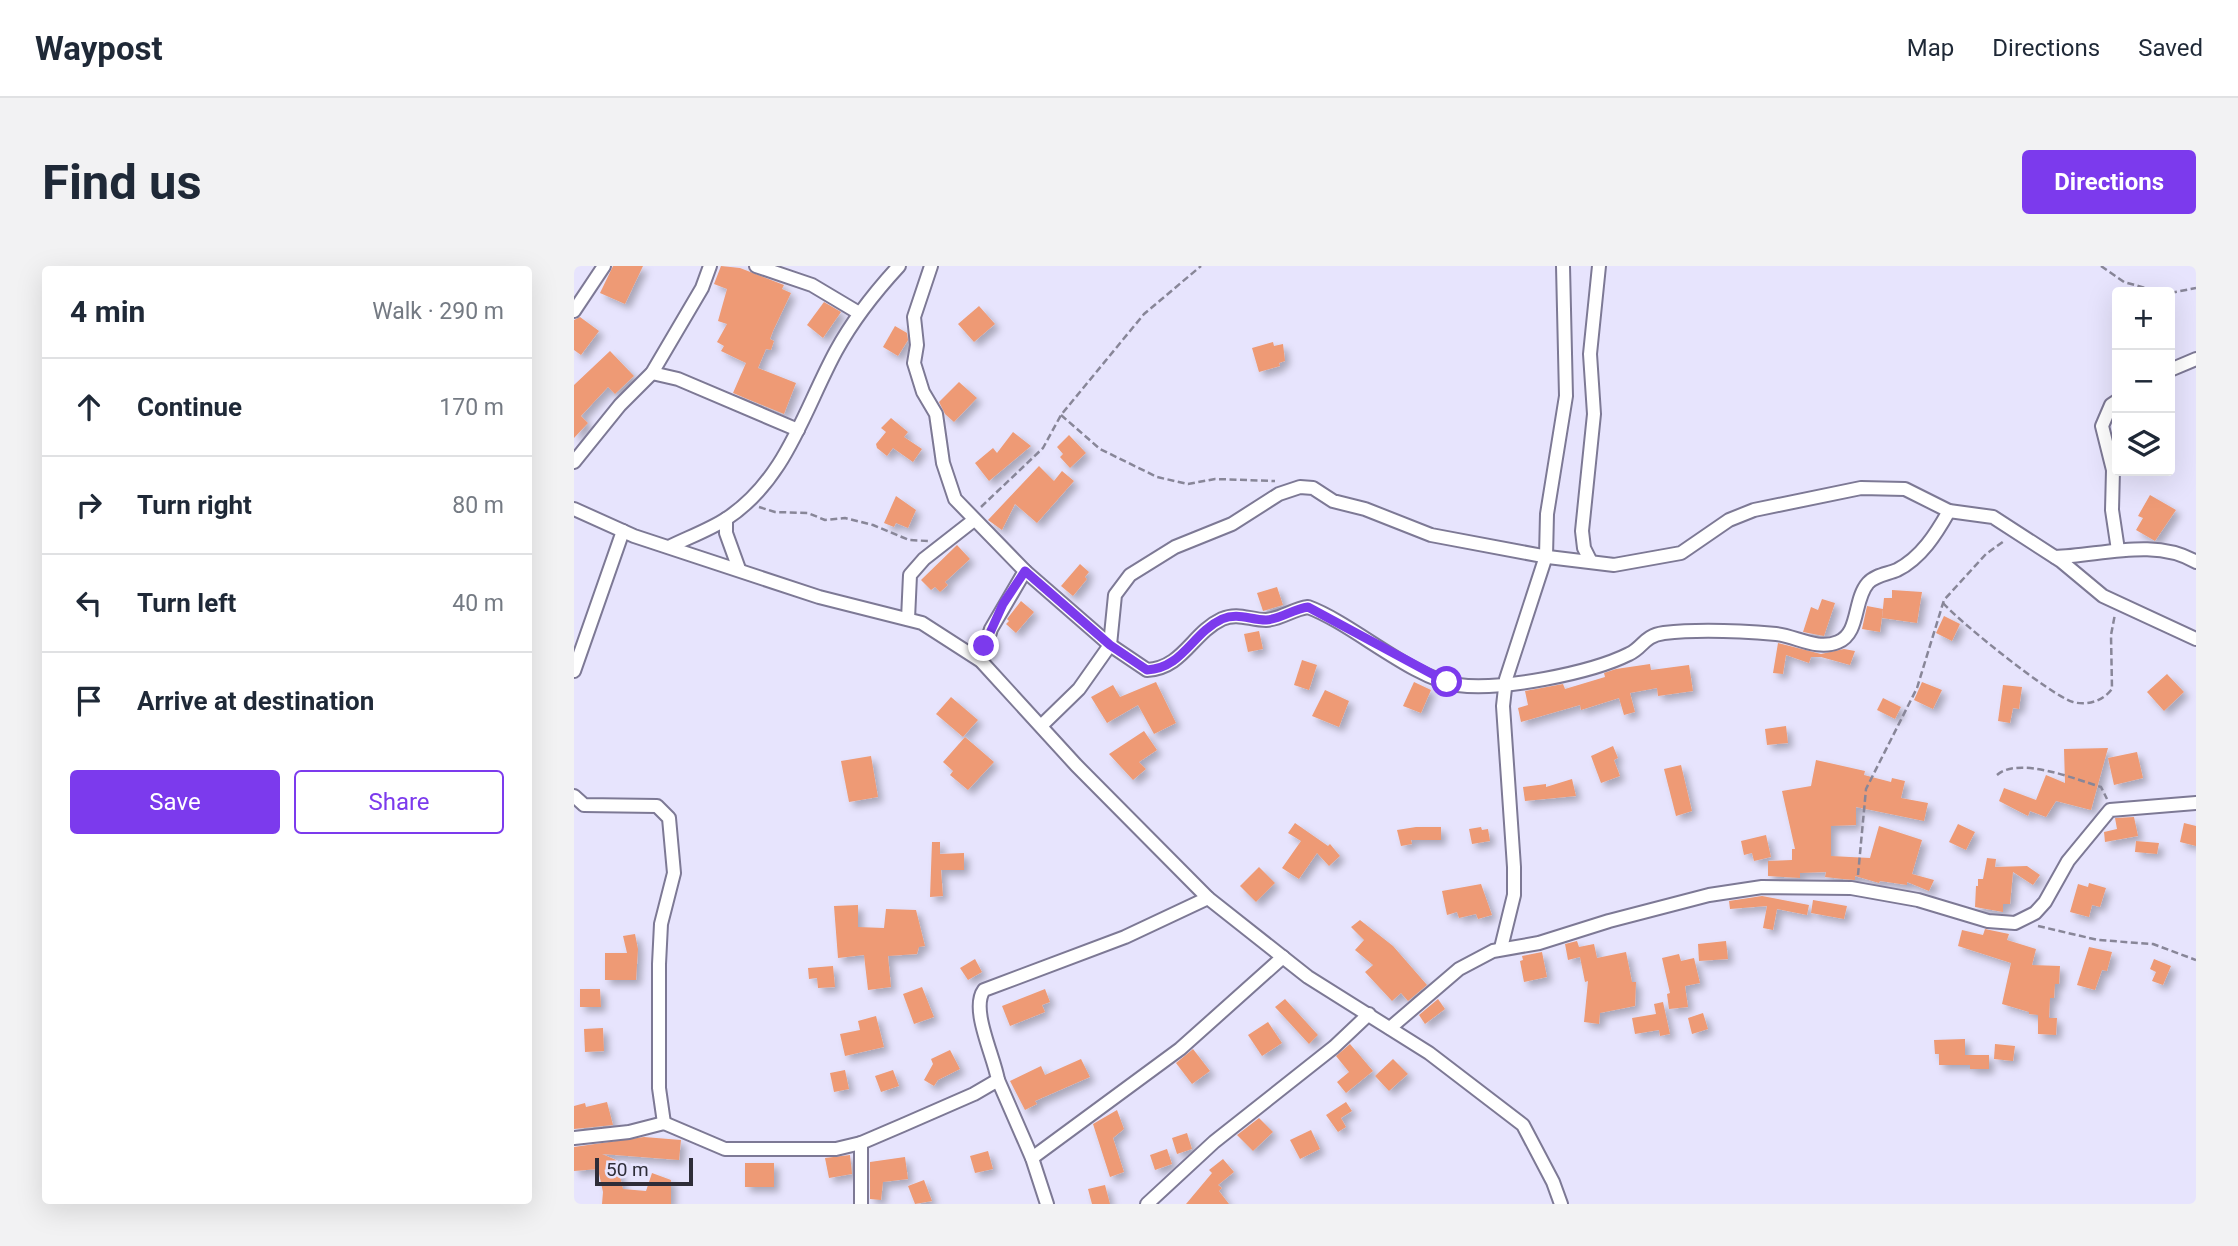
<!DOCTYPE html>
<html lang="en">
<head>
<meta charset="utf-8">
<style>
  body { margin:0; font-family:Roboto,sans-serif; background:#f2f2f3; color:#1f2937 }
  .controls { position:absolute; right:21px; top:21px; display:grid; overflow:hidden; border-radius:7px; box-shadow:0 7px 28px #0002 }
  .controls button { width:63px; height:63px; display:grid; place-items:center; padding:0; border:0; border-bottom:2px solid #e0e1e3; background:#fff; color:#1f2937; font:35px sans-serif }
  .scale { position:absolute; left:21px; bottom:18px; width:98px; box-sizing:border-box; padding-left:7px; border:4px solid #2e2d38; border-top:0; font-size:19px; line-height:24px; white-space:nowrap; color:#2e2d38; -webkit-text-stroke:5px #e7e4fd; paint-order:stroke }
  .stop { position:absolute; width:21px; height:21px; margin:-16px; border:5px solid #7c3aed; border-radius:50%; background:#fff }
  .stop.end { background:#7c3aed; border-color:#fff; box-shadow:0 2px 7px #0008 }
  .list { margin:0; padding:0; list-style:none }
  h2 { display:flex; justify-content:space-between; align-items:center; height:91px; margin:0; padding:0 28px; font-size:30px }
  h2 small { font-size:23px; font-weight:400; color:#747a83 }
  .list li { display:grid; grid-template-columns:46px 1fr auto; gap:21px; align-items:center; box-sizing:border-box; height:98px; padding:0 28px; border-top:2px solid #e0e1e3 }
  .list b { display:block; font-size:26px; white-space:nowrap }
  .list em { font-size:23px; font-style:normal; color:#747a83 }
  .actions { display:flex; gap:14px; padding:21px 28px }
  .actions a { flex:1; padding:16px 0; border:2px solid #7c3aed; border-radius:7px; text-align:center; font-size:24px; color:#7c3aed }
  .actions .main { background:#7c3aed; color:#fff }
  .icon { flex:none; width:38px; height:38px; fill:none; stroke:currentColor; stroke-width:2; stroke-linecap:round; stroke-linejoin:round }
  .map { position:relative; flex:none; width:1622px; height:938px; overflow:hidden; border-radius:7px }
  header { display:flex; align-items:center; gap:42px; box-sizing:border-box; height:98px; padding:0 35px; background:#fff; border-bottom:2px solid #e0e1e3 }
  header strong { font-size:33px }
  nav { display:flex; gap:38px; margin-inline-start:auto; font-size:24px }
  .intro { display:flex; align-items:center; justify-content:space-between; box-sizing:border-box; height:168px; padding:0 42px }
  h1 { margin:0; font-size:49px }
  .button { padding:18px 32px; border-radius:7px; background:#7c3aed; color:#fff; font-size:24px; font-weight:700 }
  main { display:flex; gap:42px; padding:0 42px }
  aside { flex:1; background:#fff; border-radius:7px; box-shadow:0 7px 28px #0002 }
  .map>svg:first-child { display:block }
  .building { fill:#ee9a74; filter:url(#shadow) }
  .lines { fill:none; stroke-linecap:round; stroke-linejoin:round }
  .minor-casing { stroke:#7d7995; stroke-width:16 }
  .path { stroke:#888698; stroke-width:2.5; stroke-dasharray:7 3.5; stroke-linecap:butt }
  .minor { stroke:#fff; stroke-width:12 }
  .route { stroke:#7c3aed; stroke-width:9 }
</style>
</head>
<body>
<header>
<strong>Waypost</strong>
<nav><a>Map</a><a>Directions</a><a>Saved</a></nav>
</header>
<div class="intro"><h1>Find us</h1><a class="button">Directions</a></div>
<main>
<aside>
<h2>4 min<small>Walk · 290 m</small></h2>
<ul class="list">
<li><svg class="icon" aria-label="ahead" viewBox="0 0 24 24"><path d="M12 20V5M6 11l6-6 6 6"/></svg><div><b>Continue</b></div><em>170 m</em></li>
<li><svg class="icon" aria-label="right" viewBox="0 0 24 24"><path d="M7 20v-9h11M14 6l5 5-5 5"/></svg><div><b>Turn right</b></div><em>80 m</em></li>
<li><svg class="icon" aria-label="left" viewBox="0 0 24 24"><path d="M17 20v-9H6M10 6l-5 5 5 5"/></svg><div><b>Turn left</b></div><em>40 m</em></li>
<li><svg class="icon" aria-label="arrive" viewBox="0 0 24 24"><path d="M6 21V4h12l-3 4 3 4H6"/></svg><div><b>Arrive at destination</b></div></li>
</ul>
<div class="actions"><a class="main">Save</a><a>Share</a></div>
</aside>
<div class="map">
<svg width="1622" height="938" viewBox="0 0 1622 938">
  <defs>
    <filter id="shadow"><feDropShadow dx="5" dy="5" stdDeviation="3.5" flood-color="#0004"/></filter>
  </defs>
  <rect width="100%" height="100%" fill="#e7e4fd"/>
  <g class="building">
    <polygon points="39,0 69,0 51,38 26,27"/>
    <polygon points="147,0 166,2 210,19 208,23 217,27 199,65 196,73 200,75 197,84 192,83 184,102 222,117 210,148 159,127 172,97 147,85 150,80 143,76 153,58 144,55 153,23 140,18"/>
    <polygon points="250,36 267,46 249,72 233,59"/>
    <polygon points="405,40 421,58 400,76 384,58"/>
    <polygon points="6,51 25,65 7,89 0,84 0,54"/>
    <polygon points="321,60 333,67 334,74 324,90 309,81"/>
    <polygon points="699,76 700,80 709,78 711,95 705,97 706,100 685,106 678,82"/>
    <polygon points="36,85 60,110 41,128 34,121 7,150 14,157 0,172 0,119"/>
    <polygon points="385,116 403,132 380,156 371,148 365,136"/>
    <polygon points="317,152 334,166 330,171 348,183 339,196 319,182 313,190 303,182 302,178 312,166 307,162"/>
    <polygon points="439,166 457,180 415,215 401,197 419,182 423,187"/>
    <polygon points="495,169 512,187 496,202 486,191 489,188 483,181"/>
    <polygon points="465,200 480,215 488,205 500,215 463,257 441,238 428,264 414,254"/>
    <polygon points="1576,229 1602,244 1581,275 1562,264 1569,252 1564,250"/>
    <polygon points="322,230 342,244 334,262 322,257 320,261 310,257"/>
    <polygon points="383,279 396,293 371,316 374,319 366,326 361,321 357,324 347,314"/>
    <polygon points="506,298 515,306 511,311 513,313 499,330 487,320"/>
    <polygon points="703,321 709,339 689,345 683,327"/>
    <polygon points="1318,324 1348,326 1343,357 1308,352 1310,332 1318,332"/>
    <polygon points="1248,333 1261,337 1250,370 1229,366 1237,341 1244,344"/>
    <polygon points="447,335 460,346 442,367 432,358 435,355 433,353"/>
    <polygon points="1293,340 1309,343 1306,366 1288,363"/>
    <polygon points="1370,350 1386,358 1378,375 1362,367"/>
    <polygon points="685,365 689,383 674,386 670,368"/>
    <polygon points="1204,377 1247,388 1270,383 1281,385 1276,399 1247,391 1237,391 1235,397 1212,389 1209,408 1199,407"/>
    <polygon points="728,394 743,399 735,424 720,419"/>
    <polygon points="1076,398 1077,404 1115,399 1119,425 1084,430 1083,422 1056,427 1061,446 1050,449 1045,432 1007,444 1006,439 947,456 944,442 954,439 951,425 989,418 991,423 1031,411 1030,407 1042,403"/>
    <polygon points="1593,408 1610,426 1590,445 1573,426"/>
    <polygon points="582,416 602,457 580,468 564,439 533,457 517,431 539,419 546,431"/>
    <polygon points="840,416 857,424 847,447 829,440"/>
    <polygon points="1348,416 1368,424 1359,443 1340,434"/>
    <polygon points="1429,419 1448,421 1445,443 1439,442 1436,457 1424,455"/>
    <polygon points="751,424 775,435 765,461 738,450"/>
    <polygon points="377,431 404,454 389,471 362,448"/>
    <polygon points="1309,432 1327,441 1321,453 1303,444"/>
    <polygon points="1212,460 1214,477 1193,479 1191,463"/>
    <polygon points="570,465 583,484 565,496 572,503 559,514 535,488"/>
    <polygon points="391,471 420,496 394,524 376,509 379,505 369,496"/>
    <polygon points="1039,480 1044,492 1040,494 1046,510 1027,517 1017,490"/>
    <polygon points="1534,482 1517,544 1482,535 1472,551 1456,545 1454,550 1425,535 1430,522 1462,534 1472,509 1491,517 1490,483"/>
    <polygon points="1563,486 1569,512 1540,519 1534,492"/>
    <polygon points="297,490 304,531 275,536 267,495"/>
    <polygon points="1242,494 1291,505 1290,509 1317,516 1318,512 1331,515 1327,532 1354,537 1350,555 1282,541 1282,559 1257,560 1257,590 1296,592 1305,560 1348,574 1338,608 1360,614 1355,625 1333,616 1333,619 1306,615 1305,617 1281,610 1281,614 1269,613 1251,611 1252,606 1226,607 1226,612 1194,610 1194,595 1218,594 1218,583 1221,583 1208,525 1237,520"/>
    <polygon points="1107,499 1118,545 1102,550 1090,503"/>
    <polygon points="998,513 1002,530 951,535 949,521 972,518 972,521"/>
    <polygon points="1560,551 1564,570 1531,576 1530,566 1543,563 1541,552"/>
    <polygon points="721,557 754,580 756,578 766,590 755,600 743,587 725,613 708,602 727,575 714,567"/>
    <polygon points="1610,557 1622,560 1622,580 1606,576"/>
    <polygon points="1384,558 1401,566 1392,584 1375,576"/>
    <polygon points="842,561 867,561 867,574 837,574 838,578 827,580 823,564"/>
    <polygon points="907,561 908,564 914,563 916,575 898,578 895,563"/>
    <polygon points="1192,569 1197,591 1180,595 1178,587 1170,589 1167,575"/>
    <polygon points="1562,575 1585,577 1583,588 1561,586"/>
    <polygon points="358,576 366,576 366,588 390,587 390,604 367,604 369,630 356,631"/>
    <polygon points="1413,592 1422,593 1421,601 1453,600 1466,609 1459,619 1439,606 1436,638 1429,638 1429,646 1401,641 1402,620 1404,620 1404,613 1409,613"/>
    <polygon points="685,601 701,617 682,636 666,620"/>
    <polygon points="1515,617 1532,622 1526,641 1518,639 1515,651 1496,646 1504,618 1514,621"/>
    <polygon points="907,618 918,649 904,653 902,648 885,652 883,646 873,649 868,625"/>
    <polygon points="1188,630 1235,639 1233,649 1203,643 1199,664 1189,662 1193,640 1156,643 1155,635"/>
    <polygon points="1239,634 1273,640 1270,653 1237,647"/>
    <polygon points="284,639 284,661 310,662 312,643 342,644 351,680 345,681 343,688 314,690 317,721 294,724 290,689 264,692 260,640"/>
    <polygon points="786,654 819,680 853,719 834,735 827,727 818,735 791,706 799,699 781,684 790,674 777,661"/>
    <polygon points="1411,663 1435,668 1433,674 1462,683 1458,699 1486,700 1485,718 1481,718 1480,732 1476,732 1475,752 1483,752 1482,769 1464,768 1464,749 1455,748 1455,746 1428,738 1437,697 1384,680 1388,664 1409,669"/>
    <polygon points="61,668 64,683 62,714 31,714 31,687 53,687 49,670"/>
    <polygon points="1003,675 1005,681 1020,678 1023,692 1052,686 1058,716 1062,716 1061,740 1026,747 1025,758 1010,756 1014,715 1011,716 1006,691 994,694 991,678"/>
    <polygon points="1152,675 1154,693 1125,695 1124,678"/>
    <polygon points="1515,681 1538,686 1533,705 1528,704 1521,724 1503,719"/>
    <polygon points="968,686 973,711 950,716 946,695 949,694 948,690"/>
    <polygon points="1105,688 1107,695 1120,692 1126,717 1111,720 1114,741 1095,743 1093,728 1096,727 1088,692"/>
    <polygon points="401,693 408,706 394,714 386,702"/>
    <polygon points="1580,693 1597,700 1589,719 1578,715 1582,706 1576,703"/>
    <polygon points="259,700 261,721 244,722 243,712 235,713 234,702"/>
    <polygon points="348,721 360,751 340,758 329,728"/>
    <polygon points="6,723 26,723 27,741 6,741"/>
    <polygon points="471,723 476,736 468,739 471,746 436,760 428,740"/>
    <polygon points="711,733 744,769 735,778 701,741"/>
    <polygon points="864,733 871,743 851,758 845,749"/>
    <polygon points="1089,736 1096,768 1086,770 1085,764 1061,768 1058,752 1082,748 1080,738"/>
    <polygon points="1129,747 1134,763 1118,768 1114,752"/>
    <polygon points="302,750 310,781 271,790 266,768 286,764 284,755"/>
    <polygon points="694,756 708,777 688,790 674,769"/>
    <polygon points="29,762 30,785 11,786 10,763"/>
    <polygon points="1391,773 1391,789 1415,789 1415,803 1396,803 1396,799 1365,799 1365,788 1361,788 1360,774"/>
    <polygon points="776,778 799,805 772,827 763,816 775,806 762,790"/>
    <polygon points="1421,778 1441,780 1439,795 1420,793"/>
    <polygon points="619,783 636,805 618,818 602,797"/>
    <polygon points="376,784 386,803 364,814 360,820 350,814 359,798 357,793"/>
    <polygon points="507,793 516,811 461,835 463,838 451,844 436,815 467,800 471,809"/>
    <polygon points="819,793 834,808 815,825 801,810"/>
    <polygon points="271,804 275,823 260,826 256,807"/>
    <polygon points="319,804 325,820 307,826 301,810"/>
    <polygon points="33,836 39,859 0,863 0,840 11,837 12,841"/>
    <polygon points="772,836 778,845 767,852 772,861 764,866 752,849"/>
    <polygon points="543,844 550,863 539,872 550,906 536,911 519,858"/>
    <polygon points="685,852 699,866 679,885 663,869"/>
    <polygon points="737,864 746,883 726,893 716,874"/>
    <polygon points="613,867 618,883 603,888 598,872"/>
    <polygon points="70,871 107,874 105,894 28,888 42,894 49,923 72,925 78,907 97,914 97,938 28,938 29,926 24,903 0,905 0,881"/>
    <polygon points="593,883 598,898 581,904 576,889"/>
    <polygon points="414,885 419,903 401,907 396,890"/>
    <polygon points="276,889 278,908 255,912 251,892"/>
    <polygon points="331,891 334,913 309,916 307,934 296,933 296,896"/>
    <polygon points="649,893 660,906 644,919 648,922 645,925 655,938 612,938 638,907 635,904"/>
    <rect x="171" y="897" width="29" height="24"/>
    <polygon points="350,914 358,935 341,938 334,920"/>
    <polygon points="531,919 536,938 518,938 514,923"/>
  </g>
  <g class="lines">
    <g class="minor-casing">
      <g id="minor">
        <polyline points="182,0 238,19 285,47"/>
        <path d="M357 0 340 51 343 79 340 97 349 126 362 148 369 197 381 233 451 305 536 379 573 404C609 402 618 367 648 353 664 346 676 354 692 354 707 353 719 343 734 341 778 357 839 413 884 419 926 425 1017 407 1055 388 1070 381 1069 370 1090 367 1126 363 1166 365 1202 368 1222 370 1243 385 1264 376 1286 367 1279 334 1294 317 1301 309 1314 308 1323 304 1347 292 1362 268 1375 245"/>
        <polyline points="0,45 30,0"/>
        <polyline points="1596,104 1622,93"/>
        <polyline points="78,107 104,113 224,164"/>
        <polyline points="1543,135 1537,139 1528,160 1539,204 1538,244 1544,284"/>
        <polyline points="0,196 46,139 78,107 128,22 136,0"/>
        <polyline points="0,243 60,270 245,331 348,357 407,395 502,499 634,632 734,711 855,787 949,859 979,916 987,938"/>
        <polyline points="152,253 152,267 165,303"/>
        <path d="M95 281C113 272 135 264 152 253 212 214 230 144 262 85 279 54 301 26 325 0"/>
        <path d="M1481 291C1525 290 1581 271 1622 296"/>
        <polyline points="1017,296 1010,282 1008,265 1020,148 1016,88 1025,0"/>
        <polyline points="334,353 336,309 350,293 400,254"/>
        <polyline points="407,395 417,363 451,305"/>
        <polyline points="0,405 49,265"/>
        <polyline points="468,459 505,423 536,379 541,329 556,309 601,281 658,258 705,228 726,221 739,222 759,235 791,243 857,269 974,291 1040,299 1107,287 1155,254 1180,244 1287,222 1331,223 1375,245 1419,251 1487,295 1529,330 1622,373"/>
        <polyline points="0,530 10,539 83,540 95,552 100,607 87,658 85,698 85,822 90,857"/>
        <polyline points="927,682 940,629 940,601 929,440 932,413 972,290 973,248 992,130 989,0"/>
        <polyline points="816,762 885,703 919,685 965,677 1035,655 1135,629 1188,621 1277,622 1344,634 1414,655 1441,657 1461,647 1471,636 1494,595 1536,544 1622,537"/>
        <polyline points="424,814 458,892 473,938"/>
        <path d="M0 872 55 866 90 857 151 883H262L287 877 329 859 400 828 424 814C420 790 396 743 410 724L551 671 634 632"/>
        <polyline points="287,877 287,938"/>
        <polyline points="458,892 606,783 709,691"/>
        <polyline points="573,938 640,876 760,781 795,748"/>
      </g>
    </g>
    <g class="path">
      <polyline points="1527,0 1550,16 1586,26"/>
      <polyline points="1596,27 1622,22"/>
      <polyline points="487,149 526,183 583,211 614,218 641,213 701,215"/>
      <polyline points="185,241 201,246 234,247 251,254 271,252 299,259 335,274 354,275"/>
      <polyline points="407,241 469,182 487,149 570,48 627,0"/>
      <path d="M1369 337C1387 357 1476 429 1499 436 1513 440 1529 435 1538 423L1537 369 1541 348"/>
      <path d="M1423 509C1445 490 1501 513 1527 521L1533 533"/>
      <polyline points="1284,609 1292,523 1343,422 1370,334 1412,288 1430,275"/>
      <polyline points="1464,660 1524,674 1579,678 1622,694"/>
    </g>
    <use href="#minor" class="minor"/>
  </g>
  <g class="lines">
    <path class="route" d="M410 380 429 338 451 305 536 379 573 404C609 402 618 367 648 353 664 346 676 354 692 354 707 353 719 343 734 341L873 416"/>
  </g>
</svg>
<div class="controls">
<button>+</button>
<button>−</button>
<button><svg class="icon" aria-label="layers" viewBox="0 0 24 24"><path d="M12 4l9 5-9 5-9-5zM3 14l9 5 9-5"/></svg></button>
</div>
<div class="scale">50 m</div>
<div class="stop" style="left:873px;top:416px"></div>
<div class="stop end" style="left:410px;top:380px"></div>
</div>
</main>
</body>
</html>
